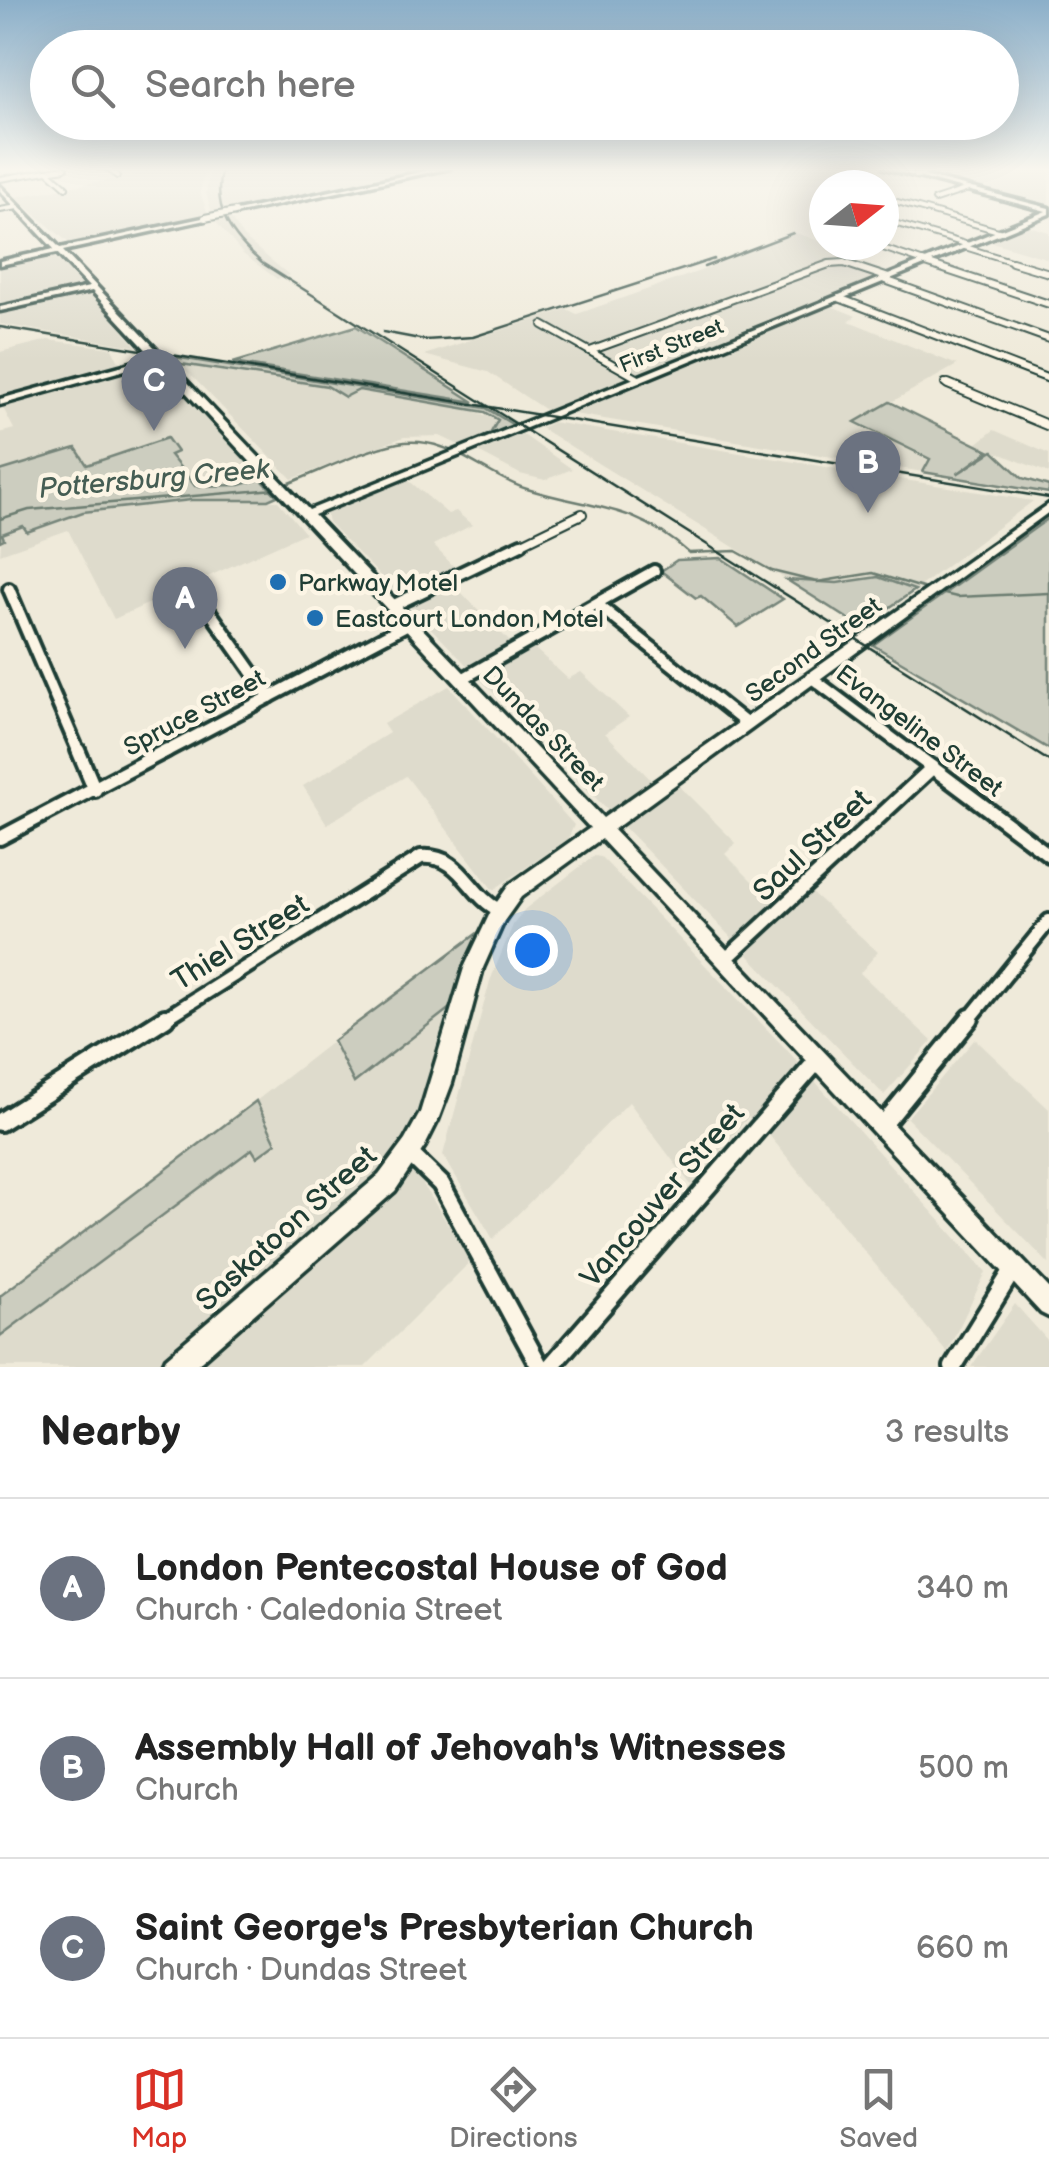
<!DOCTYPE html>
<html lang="en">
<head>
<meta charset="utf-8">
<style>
  body { margin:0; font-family:"Balsamiq Sans",sans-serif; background:#f6f6f6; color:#222 }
  .compass { position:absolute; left:809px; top:170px; width:90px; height:90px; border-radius:50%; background:#fff; box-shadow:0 10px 40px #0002; rotate:73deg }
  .you { position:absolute; left:532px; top:950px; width:35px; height:35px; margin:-25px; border:8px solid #fff; border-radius:50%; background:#1a73e8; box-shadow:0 0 0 15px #1a73e833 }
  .badge { display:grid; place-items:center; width:65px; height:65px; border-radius:50%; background:#d93025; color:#fff; font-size:32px; font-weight:700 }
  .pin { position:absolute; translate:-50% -82px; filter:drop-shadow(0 2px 5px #0008) }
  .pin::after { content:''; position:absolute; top:52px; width:35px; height:30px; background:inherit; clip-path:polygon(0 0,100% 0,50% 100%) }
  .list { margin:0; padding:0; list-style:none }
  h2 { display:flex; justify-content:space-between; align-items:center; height:130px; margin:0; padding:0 40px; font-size:42px }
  h2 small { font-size:32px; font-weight:400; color:#767676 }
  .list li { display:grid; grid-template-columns:65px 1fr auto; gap:30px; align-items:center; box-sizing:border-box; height:180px; padding:0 40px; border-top:2px solid #e0e0e0 }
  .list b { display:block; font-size:38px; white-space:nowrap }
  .list p { margin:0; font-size:32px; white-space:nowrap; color:#767676 }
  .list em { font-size:32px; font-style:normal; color:#767676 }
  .icon { flex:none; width:55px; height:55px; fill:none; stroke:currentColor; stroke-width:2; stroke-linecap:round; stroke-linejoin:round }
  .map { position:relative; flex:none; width:1049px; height:1367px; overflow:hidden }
  .search { position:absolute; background:#fff; box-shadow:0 10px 40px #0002; left:30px; right:30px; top:30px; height:110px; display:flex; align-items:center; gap:25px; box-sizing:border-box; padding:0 35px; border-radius:55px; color:#767676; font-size:38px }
  .sheet { height:670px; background:#fff }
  nav { display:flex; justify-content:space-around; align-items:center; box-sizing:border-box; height:140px; border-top:2px solid #e0e0e0; background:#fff; font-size:28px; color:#767676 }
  nav a { display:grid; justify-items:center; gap:5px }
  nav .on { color:#d93025 }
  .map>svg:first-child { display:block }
  .built { fill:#dedbcc }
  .green { fill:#cccdbf; stroke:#76857a; stroke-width:2.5 }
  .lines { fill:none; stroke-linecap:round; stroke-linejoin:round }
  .stream { stroke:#6c7d71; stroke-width:2.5 }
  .street-far5-casing { stroke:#1f3d34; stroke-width:8 }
  .street-far4-casing { stroke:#1f3d34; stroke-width:10 }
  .street-far3-casing { stroke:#1f3d34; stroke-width:12 }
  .street-far2-casing { stroke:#1f3d34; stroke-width:18 }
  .street-far1-casing { stroke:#1f3d34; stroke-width:20 }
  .street-casing { stroke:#1f3d34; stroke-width:24 }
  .secondary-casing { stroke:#1f3d34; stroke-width:7 }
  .street-far5 { stroke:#fcf5e5; stroke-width:4 }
  .street-far4 { stroke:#fcf5e5; stroke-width:6 }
  .street-far3 { stroke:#fcf5e5; stroke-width:8 }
  .street-far2 { stroke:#fcf5e5; stroke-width:10 }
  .street-far1 { stroke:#fcf5e5; stroke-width:12 }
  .street { stroke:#fcf5e5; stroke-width:16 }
  .secondary { fill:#fcf5e5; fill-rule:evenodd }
  .rail { stroke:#1f3d34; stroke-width:2.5 }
  .secondary-bridge-casing { stroke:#1f3d34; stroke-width:10; stroke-linecap:butt }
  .secondary-bridge { stroke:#fcf5e5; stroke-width:6 }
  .poi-dot { fill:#1f6fb2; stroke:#fcf5e5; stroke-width:4 }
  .labels { text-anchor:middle; stroke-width:9; stroke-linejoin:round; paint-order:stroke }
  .far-street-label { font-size:22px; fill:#1f3d34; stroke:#fcf5e5 }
  .poi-label { font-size:25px; fill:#1f3d34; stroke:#fcf5e5; text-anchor:start }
  .street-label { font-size:25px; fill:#1f3d34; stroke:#fcf5e5 }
  .water-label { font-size:28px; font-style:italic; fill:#455d53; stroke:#fcf5e5 }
  .near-street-label { font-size:30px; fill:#1f3d34; stroke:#fcf5e5 }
</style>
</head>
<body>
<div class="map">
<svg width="1049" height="1367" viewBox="0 0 1049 1367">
  <rect width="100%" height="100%" fill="#efeada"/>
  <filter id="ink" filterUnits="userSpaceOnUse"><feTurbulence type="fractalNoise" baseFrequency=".01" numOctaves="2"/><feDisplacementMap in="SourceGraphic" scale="20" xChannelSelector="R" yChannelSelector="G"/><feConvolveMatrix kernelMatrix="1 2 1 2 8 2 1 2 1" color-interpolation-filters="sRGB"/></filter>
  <g filter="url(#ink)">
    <g class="built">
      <polygon points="172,168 205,168 200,192 208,214 69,243 15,197"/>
      <polygon points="210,168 426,168 228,209 223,206 243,237 289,275 277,279 243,254 214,220 206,193"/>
      <polygon points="983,168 1049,168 1049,207 946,180"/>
      <polygon points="1028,226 1049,232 1049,259 988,241"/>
      <polygon points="793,232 866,257 845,266 878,278 821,302 856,316 849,321 957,365 856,422 928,460 923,472 544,409 488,372 424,355 567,309 577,314 703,270"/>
      <polygon points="47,255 54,256 85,287 0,306 0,265"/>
      <polygon points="90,292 137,347 0,324 0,311"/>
      <polygon points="48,340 112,348 120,364 0,398 0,352"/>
      <polygon points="188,363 327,386 345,397 359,390 462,407 499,420 490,433 492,436 461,446 440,436 404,437 292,479 181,365"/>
      <polygon points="126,369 140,389 172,378 261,479 240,485 195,486 169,454 176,452 166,438 87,465 75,447 0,471 0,433 14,429 2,406"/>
      <polygon points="552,422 1033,501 915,590 878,577 837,583 787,580 541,428"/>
      <polygon points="994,430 1049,454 1049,473 976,444"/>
      <polygon points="522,434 572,469 545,480 520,474 478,452"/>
      <polygon points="407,479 448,514 456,511 472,525 433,545 463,576 453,584 514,646 534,648 568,679 581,672 629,717 605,733 656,785 677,784 736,843 725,854 776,905 801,883 878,952 860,973 932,1041 884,1095 328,522 325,510"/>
      <polygon points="191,500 278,501 305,533 114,619 68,530 0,554 2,534 24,526 27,532 83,512"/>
      <polygon points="449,686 574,825 568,839 493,890 406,776 327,824 303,786 389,733 383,724"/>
      <polygon points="594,856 601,857 787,1050 986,1272 947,1352 769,1135 748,1117 691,1185 629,1102 493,1239 443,1155 490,981 513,925 525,909"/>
      <polygon points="448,1009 424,1093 419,1178 471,1261 365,1367 0,1367 0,1336 253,1148 256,1156 275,1144 256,1101 333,1041 355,1083"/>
      <polygon points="975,1039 1049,1109 1049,1264 907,1118"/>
      <polygon points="1015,1304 1049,1342 1049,1367 971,1367"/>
    </g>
    <g class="green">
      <polygon points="356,326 474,402 233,363"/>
      <polygon points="174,357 486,408 515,426 492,436 490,434 498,420 485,412 359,390 345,397 327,386 181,364"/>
      <polygon points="890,402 989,451 957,474 993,451 1022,478 1049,486 1049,493 923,472 930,459 855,422"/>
      <polygon points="167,438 177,452 170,455 195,486 240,485 261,479 277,496 268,500 191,500 83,512 27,532 23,526 2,534 4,539 0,541 0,471 76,448 87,465"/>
      <polygon points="1049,518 1049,749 873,645"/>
      <polygon points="721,558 783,599 738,627 701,596 696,598 661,571 677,560"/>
      <polygon points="878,577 915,590 861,627 787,580 837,583"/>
      <polygon points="479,932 455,1004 354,1083 333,1041"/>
      <polygon points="256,1101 276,1143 257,1157 252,1149 0,1336 0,1296"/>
    </g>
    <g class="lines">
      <g class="stream">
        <path d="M282 486C317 473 362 450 398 443 449 434 482 475 527 489 591 509 636 504 689 553L736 551 772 571 817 582 873 573 929 590"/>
        <polyline points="0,519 29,510 275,489"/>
        <polyline points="936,592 957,597 1049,593"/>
      </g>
      <g class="street-far5-casing">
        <g id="street-far5">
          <polyline points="107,168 117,176"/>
          <polyline points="48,171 66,187"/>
          <polyline points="916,176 939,168"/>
          <polyline points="0,179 65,168"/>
          <polyline points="935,200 968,189"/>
          <polyline points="894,201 1002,232"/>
          <polyline points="0,210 18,207"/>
          <polyline points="884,220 969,245"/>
          <polyline points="817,226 824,228"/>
          <polyline points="874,245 930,264"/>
          <polyline points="965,247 1020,264"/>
          <polyline points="829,264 847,264"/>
        </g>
      </g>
      <g class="street-far4-casing">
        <g id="street-far4">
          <polyline points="923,262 1049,304"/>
          <polyline points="1012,262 1049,273"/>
          <polyline points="885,280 1049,339"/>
          <polyline points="839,298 1049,379"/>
          <polyline points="543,325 639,379"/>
          <polyline points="590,351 829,264 844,263 889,278"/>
          <polyline points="945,383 954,387"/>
        </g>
      </g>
      <g class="street-far3-casing">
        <g id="street-far3">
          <polyline points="948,384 1049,426"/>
          <polyline points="516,546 582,514"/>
        </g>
      </g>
      <g class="street-far2-casing">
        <g id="street-far2">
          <polyline points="9,589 79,753"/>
          <polyline points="198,595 270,697"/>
          <polyline points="598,605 747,724"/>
          <polyline points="392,606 521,544"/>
          <polyline points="812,678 912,753"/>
          <polyline points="462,679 654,571"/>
          <polyline points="163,753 408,624"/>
        </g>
      </g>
      <g class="street-far1-casing">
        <g id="street-far1">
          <polyline points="78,750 95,790"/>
          <polyline points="909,750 1049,855"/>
          <polyline points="0,838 167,750"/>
          <polyline points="725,960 933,767"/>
          <path d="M161 1021 421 857C462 854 468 895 499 910"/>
          <polyline points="968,1021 1049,921"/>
        </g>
      </g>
      <g class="street-casing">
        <g id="street">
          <polyline points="0,1122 165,1018"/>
          <polyline points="882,1126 970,1018"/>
          <polyline points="409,1153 441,1184 540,1367"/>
          <polyline points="550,1367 817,1061"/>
          <polyline points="953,1367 1014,1268"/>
        </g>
      </g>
      <g class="secondary-casing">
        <g id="secondary">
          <polygon points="439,168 450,168 235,214 232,212"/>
          <polygon points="884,168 894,168 1049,208 1049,214 314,515 603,818 1049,504 1049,512 613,830 1049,1288 1049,1317 1041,1313 601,839 521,897 504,921 483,968 452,1083 438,1120 425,1146 395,1191 194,1367 162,1367 166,1358 379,1175 405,1140 420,1113 464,968 492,909 509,885 590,828 157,361 0,405 0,399 153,357 92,291 0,311 0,307 89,287 57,253 0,265 0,261 54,249 0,191 0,186 60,248 207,217 205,220 63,251 309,510 1046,211"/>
        </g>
      </g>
      <use href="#street-far5" class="street-far5"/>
      <use href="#street-far4" class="street-far4"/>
      <use href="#street-far3" class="street-far3"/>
      <use href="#street-far2" class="street-far2"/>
      <use href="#street-far1" class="street-far1"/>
      <use href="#street" class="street"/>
      <use href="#secondary" class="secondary"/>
      <g class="rail">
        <path d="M222 168C211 209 232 237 262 263L1049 761"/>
        <polyline points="704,267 793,233"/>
        <polyline points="0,327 1049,498"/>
        <polyline points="383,332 425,340 473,337 714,259"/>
      </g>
      <g class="secondary-bridge-casing">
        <polyline id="secondary-bridge" points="205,218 235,212"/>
      </g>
      <use href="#secondary-bridge" class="secondary-bridge"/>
    </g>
  </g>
  <linearGradient id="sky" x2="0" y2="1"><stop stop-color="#8bafc9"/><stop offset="0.47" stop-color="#f8f6ee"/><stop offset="1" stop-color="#f8f6ee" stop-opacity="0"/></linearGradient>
  <rect width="1049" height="360" fill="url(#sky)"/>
  <g class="poi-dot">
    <circle cx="278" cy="582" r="10"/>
    <circle cx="315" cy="618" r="10"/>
  </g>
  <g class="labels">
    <g class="far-street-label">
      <text transform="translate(671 345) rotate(-22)" y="8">First Street</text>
    </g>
    <g class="poi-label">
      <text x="298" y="591">Parkway Motel</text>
      <text x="335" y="627">Eastcourt London Motel</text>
    </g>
    <g class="street-label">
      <text transform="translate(813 649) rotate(-36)" y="9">Second Street</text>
      <text transform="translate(194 712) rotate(-28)" y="9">Spruce Street</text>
      <text transform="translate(544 728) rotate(46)" y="9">Dundas Street</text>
      <text transform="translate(920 730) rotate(37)" y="9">Evangeline Street</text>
    </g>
    <g class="water-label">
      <text transform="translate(154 478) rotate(-5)" y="10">Pottersburg Creek</text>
    </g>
    <g class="near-street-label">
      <text transform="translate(812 845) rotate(-43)" y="10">Saul Street</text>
      <text transform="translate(240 942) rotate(-32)" y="10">Thiel Street</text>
      <text transform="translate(662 1195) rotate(-49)" y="10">Vancouver Street</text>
      <text transform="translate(286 1228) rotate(-42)" y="10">Saskatoon Street</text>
    </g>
  </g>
</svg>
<svg class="compass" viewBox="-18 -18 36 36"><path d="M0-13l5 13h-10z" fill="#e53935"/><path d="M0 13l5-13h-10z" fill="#767676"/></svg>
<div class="you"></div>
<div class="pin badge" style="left:185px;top:649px;background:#6b7280">A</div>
<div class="pin badge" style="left:868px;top:513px;background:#6b7280">B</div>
<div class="pin badge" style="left:154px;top:431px;background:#6b7280">C</div>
<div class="search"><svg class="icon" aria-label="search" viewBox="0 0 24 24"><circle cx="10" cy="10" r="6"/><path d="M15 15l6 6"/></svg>Search here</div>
</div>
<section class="sheet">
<h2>Nearby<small>3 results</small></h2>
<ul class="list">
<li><span class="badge" style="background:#6b7280">A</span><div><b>London Pentecostal House of God</b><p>Church · Caledonia Street</p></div><em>340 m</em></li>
<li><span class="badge" style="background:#6b7280">B</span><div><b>Assembly Hall of Jehovah's Witnesses</b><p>Church</p></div><em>500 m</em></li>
<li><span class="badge" style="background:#6b7280">C</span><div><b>Saint George's Presbyterian Church</b><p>Church · Dundas Street</p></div><em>660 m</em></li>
</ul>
</section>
<nav>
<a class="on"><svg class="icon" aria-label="map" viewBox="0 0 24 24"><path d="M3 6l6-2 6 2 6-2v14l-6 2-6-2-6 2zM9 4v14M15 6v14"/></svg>Map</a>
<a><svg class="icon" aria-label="directions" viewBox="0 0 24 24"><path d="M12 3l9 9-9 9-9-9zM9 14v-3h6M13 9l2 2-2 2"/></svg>Directions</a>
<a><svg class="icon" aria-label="saved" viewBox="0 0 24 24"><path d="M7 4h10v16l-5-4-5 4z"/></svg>Saved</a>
</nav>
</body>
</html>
